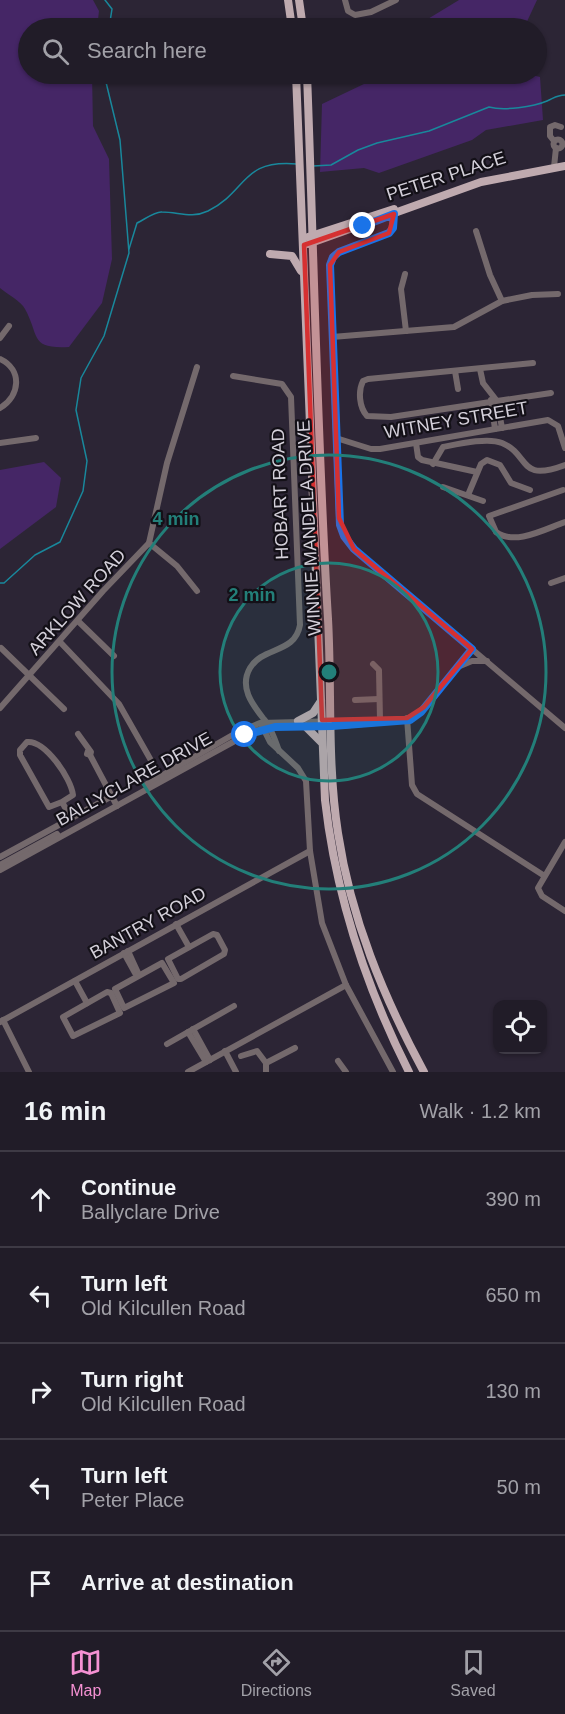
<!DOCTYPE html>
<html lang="en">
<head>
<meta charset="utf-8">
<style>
  body { margin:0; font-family:Arial,sans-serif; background:#2d2934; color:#f1f3f6 }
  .controls { position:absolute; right:18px; bottom:18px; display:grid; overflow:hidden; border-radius:12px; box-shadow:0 2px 4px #0004 }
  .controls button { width:54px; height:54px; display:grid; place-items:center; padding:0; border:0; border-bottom:2px solid #3e3a45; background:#211c28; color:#f1f3f6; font:30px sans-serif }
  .stop { position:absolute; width:18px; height:18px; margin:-14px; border:4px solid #1a73e8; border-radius:50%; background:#fff }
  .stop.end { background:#1a73e8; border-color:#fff; box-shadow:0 2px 6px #0008 }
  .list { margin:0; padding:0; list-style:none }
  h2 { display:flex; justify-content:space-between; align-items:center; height:78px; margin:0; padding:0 24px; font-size:26px }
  h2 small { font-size:20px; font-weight:400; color:#a2a1a8 }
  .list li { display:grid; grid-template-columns:39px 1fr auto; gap:18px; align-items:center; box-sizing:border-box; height:96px; padding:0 24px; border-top:2px solid #3e3a45 }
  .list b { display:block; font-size:22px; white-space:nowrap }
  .list p { margin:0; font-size:20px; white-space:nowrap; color:#a2a1a8 }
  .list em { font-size:20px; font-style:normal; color:#a2a1a8 }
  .icon { flex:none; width:33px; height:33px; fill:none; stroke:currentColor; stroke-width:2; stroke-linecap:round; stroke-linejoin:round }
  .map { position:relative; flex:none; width:565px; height:1072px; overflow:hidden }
  .search { position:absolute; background:#211c28; box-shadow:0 2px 4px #0004; left:18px; right:18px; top:18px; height:66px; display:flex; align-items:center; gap:15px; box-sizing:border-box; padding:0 21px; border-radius:33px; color:#a2a1a8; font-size:22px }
  .sheet { height:558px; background:#211c28 }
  nav { display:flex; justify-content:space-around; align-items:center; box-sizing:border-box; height:84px; border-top:2px solid #3e3a45; background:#211c28; font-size:16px; color:#a2a1a8 }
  nav a { display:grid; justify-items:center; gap:3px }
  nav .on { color:#f591d3 }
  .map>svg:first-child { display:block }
  .green { fill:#452666 }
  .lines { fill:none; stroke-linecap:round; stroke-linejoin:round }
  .stream { stroke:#19889c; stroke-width:1.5 }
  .minor { stroke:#74696c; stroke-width:6 }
  .major { stroke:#bfaaaf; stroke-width:8 }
  .route { stroke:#1a73e8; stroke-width:8 }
  .marked { fill:#d63031; fill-opacity:0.2; stroke:#d63031; stroke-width:4.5; stroke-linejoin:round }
  .ring { fill:none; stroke:#237f79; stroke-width:3 }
  .labels { text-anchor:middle; stroke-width:4.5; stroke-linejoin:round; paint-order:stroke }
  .street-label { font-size:18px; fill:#d4d0da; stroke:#131017 }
  .centre { fill:#237f79; stroke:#131017; stroke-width:3 }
  .ring-label { font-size:18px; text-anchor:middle; font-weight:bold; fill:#237f79; stroke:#131017; stroke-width:4.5; stroke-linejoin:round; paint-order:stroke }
</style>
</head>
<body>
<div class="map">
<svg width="565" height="1072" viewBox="0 0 565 1072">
  <rect width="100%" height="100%" fill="#2c2535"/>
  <g class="green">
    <path d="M0 0H93L99 11 97 28H28V74H92L93 126 109 159 112 259 102 303 69 347C29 349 40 336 25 309 21 301 7 294 0 288Z"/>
    <polygon points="459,0 537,0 524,28 413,28"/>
    <polygon points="362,74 528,74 540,77 543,120 486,130 472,140 379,173 364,168 320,172 322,104 366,83"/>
    <polygon points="44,462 61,478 56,507 0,549 0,470"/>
  </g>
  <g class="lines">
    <g class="stream">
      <polyline points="105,0 112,9 109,28"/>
      <path d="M313 166 331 165 358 150 377 143 429 131 489 107C504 111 533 107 547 101 554 98 557 95 565 95"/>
      <path d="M129 249 137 223C144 220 155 211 162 212 179 212 191 219 208 211 248 191 241 159 297 164"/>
      <polyline points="0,583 4,583 35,555 60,542 83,491 87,461 76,410 81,378 104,336 129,253 120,140 104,74"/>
    </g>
    <g class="minor">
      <polyline points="345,0 348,11 355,15 371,12 396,0"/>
      <circle cx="558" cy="144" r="4.5"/>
      <polyline points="554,141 550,136 550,127 555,125 561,127"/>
      <polyline points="554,167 556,148"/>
      <polyline points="392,210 393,228 389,233 339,252 333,257 330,265 339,518 344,535 354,549 565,728"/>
      <polyline points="476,231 490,275 502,301"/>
      <polyline points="405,274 401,289 406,331"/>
      <polyline points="332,337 454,327 502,301 532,295 558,294"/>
      <polyline points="0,338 9,326"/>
      <path d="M0 359C23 370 20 396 0 408"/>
      <path d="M533 363 368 379 363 381C358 391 359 407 367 416L391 417 551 393"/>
      <polyline points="480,369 483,383 497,401 502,428"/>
      <polyline points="455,371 458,389"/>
      <path d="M233 376 282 384 291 397 300 625C295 654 263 646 250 668 239 687 252 704 263 718 270 725 276 742 279 751"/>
      <polyline points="491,400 495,429"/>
      <polyline points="336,438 371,449 380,449 548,420 558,426 565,448"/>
      <polyline points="0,443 36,438"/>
      <polyline points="416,443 418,457 422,460 477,472"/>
      <path d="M433 464 443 447C458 444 488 437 502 443 531 455 517 483 565 465"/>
      <polyline points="443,487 483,501"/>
      <path d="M563 490 489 516 496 532C515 546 545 529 565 522"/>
      <polyline points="468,495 481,464 487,460 500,465 511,483 530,490"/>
      <polyline points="149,543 177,566 197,591"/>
      <polyline points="551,583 565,578"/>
      <polyline points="78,621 114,656"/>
      <polyline points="60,642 119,704 161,778"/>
      <polyline points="1,648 64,709"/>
      <polyline points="373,664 379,670 380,720"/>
      <polyline points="460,666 472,661 487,661"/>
      <polyline points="355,700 379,699"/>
      <polyline points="0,708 103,591 149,543 167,463 197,367"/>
      <polyline points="407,718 412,785 417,794 543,875"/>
      <polyline points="262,726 270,742 298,768 306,781 310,851 322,923 346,985 393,1072"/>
      <polyline points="78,734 91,752 90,755 87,754 88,751"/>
      <polyline points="90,755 117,806"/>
      <polyline points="147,784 236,733 260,723 379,720"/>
      <path d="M62 802 73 795C71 778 45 740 27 742L20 750V755L49 807 62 802 71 818"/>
      <polyline points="565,842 538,888 542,896 565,911"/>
      <polyline points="0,857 112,796"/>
      <polyline points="0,865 57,834"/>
      <polyline points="0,870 253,731 278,727 340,726 410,720 421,712 472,649"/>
      <polyline points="176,924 189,947"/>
      <polygon points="213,934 217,935 225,950 224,954 181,979 178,979 168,959"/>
      <polyline points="128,951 139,975"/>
      <polyline points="124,953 135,973"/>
      <polygon points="162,963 174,983 124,1008 115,989"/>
      <polyline points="75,981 87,1003"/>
      <polygon points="107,992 111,993 120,1013 73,1036 63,1017"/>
      <polyline points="3,1020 29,1072"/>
      <polyline points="0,1022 310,851"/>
      <polyline points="193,1029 210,1060"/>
      <polyline points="188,1032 206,1062"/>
      <polyline points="167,1044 234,1006"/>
      <polyline points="225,1051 236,1072"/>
      <polyline points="241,1056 257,1051 266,1063"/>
      <polyline points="338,1061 346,1072"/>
      <polyline points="188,1072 346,985"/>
      <polyline points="266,1072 266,1063 295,1048"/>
    </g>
    <g class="major">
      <polyline points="288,0 292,28"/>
      <polyline points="299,0 303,28"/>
      <path d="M296 74 325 800C336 897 365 985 409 1072"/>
      <path d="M307 74C314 255 317 438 328 619 332 690 327 763 338 833 351 919 383 996 424 1072"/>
      <polyline points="308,237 394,209"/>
      <polyline points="308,244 481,182 565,166"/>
      <polyline points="270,254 292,256 301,271"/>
      <polyline points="298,721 313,713 321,701"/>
      <polyline points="306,727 321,742"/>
    </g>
  </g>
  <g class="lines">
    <polyline class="route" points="245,735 275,727 332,726 410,720 421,712 472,649 354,549 344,536 340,525 330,265 333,257 339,252 389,233 393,228 394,214 363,226"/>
  </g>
  <path class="marked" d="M394 214 389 233 339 252 330 265 339 518 354 549 472 649 424 707 407 718 322 720 304 245Z"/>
  <circle cx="329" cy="672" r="109" fill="#237f79" fill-opacity=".12"/>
  <g class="ring">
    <circle cx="329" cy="672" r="109"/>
    <circle cx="329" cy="672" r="217"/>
  </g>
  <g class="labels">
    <g class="street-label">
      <text transform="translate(446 176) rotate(-18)" y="6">PETER PLACE</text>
      <text transform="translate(456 420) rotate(-10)" y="6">WITNEY STREET</text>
      <text transform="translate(280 494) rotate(-92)" y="6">HOBART ROAD</text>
      <text transform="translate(309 528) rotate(-93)" y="6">WINNIE MANDELA DRIVE</text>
      <text transform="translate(77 602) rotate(-48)" y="6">ARKLOW ROAD</text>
      <text transform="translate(134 779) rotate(-29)" y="6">BALLYCLARE DRIVE</text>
      <text transform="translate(148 923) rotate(-29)" y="6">BANTRY ROAD</text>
    </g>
  </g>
  <circle cx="329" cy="672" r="9" class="centre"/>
  <g class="ring-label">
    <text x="176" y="525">4 min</text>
    <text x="252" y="601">2 min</text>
  </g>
</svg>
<div class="controls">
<button><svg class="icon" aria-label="locate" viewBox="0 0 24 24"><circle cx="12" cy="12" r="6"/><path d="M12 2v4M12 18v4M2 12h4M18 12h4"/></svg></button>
</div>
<div class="stop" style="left:245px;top:735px"></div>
<div class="stop end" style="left:363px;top:226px"></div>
<div class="search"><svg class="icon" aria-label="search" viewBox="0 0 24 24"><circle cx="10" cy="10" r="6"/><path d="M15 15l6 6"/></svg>Search here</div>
</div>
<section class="sheet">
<h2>16 min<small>Walk · 1.2 km</small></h2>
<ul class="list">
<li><svg class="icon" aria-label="ahead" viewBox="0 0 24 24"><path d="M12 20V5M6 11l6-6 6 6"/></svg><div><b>Continue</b><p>Ballyclare Drive</p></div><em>390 m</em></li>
<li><svg class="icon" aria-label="left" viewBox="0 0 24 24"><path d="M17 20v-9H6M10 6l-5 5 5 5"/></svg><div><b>Turn left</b><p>Old Kilcullen Road</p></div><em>650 m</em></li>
<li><svg class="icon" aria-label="right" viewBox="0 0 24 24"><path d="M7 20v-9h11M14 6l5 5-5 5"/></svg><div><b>Turn right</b><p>Old Kilcullen Road</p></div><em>130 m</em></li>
<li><svg class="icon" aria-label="left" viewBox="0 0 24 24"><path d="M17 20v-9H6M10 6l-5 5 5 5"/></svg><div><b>Turn left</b><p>Peter Place</p></div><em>50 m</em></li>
<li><svg class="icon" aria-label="arrive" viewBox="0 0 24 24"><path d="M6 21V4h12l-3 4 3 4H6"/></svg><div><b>Arrive at destination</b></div></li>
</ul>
</section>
<nav>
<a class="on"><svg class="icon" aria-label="map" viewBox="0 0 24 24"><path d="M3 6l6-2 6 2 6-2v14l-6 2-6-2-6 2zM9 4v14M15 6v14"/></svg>Map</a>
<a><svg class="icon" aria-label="directions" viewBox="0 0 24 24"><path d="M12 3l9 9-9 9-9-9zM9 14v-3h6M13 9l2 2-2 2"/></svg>Directions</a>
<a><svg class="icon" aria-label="saved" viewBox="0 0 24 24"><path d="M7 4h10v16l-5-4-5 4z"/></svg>Saved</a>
</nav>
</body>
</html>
